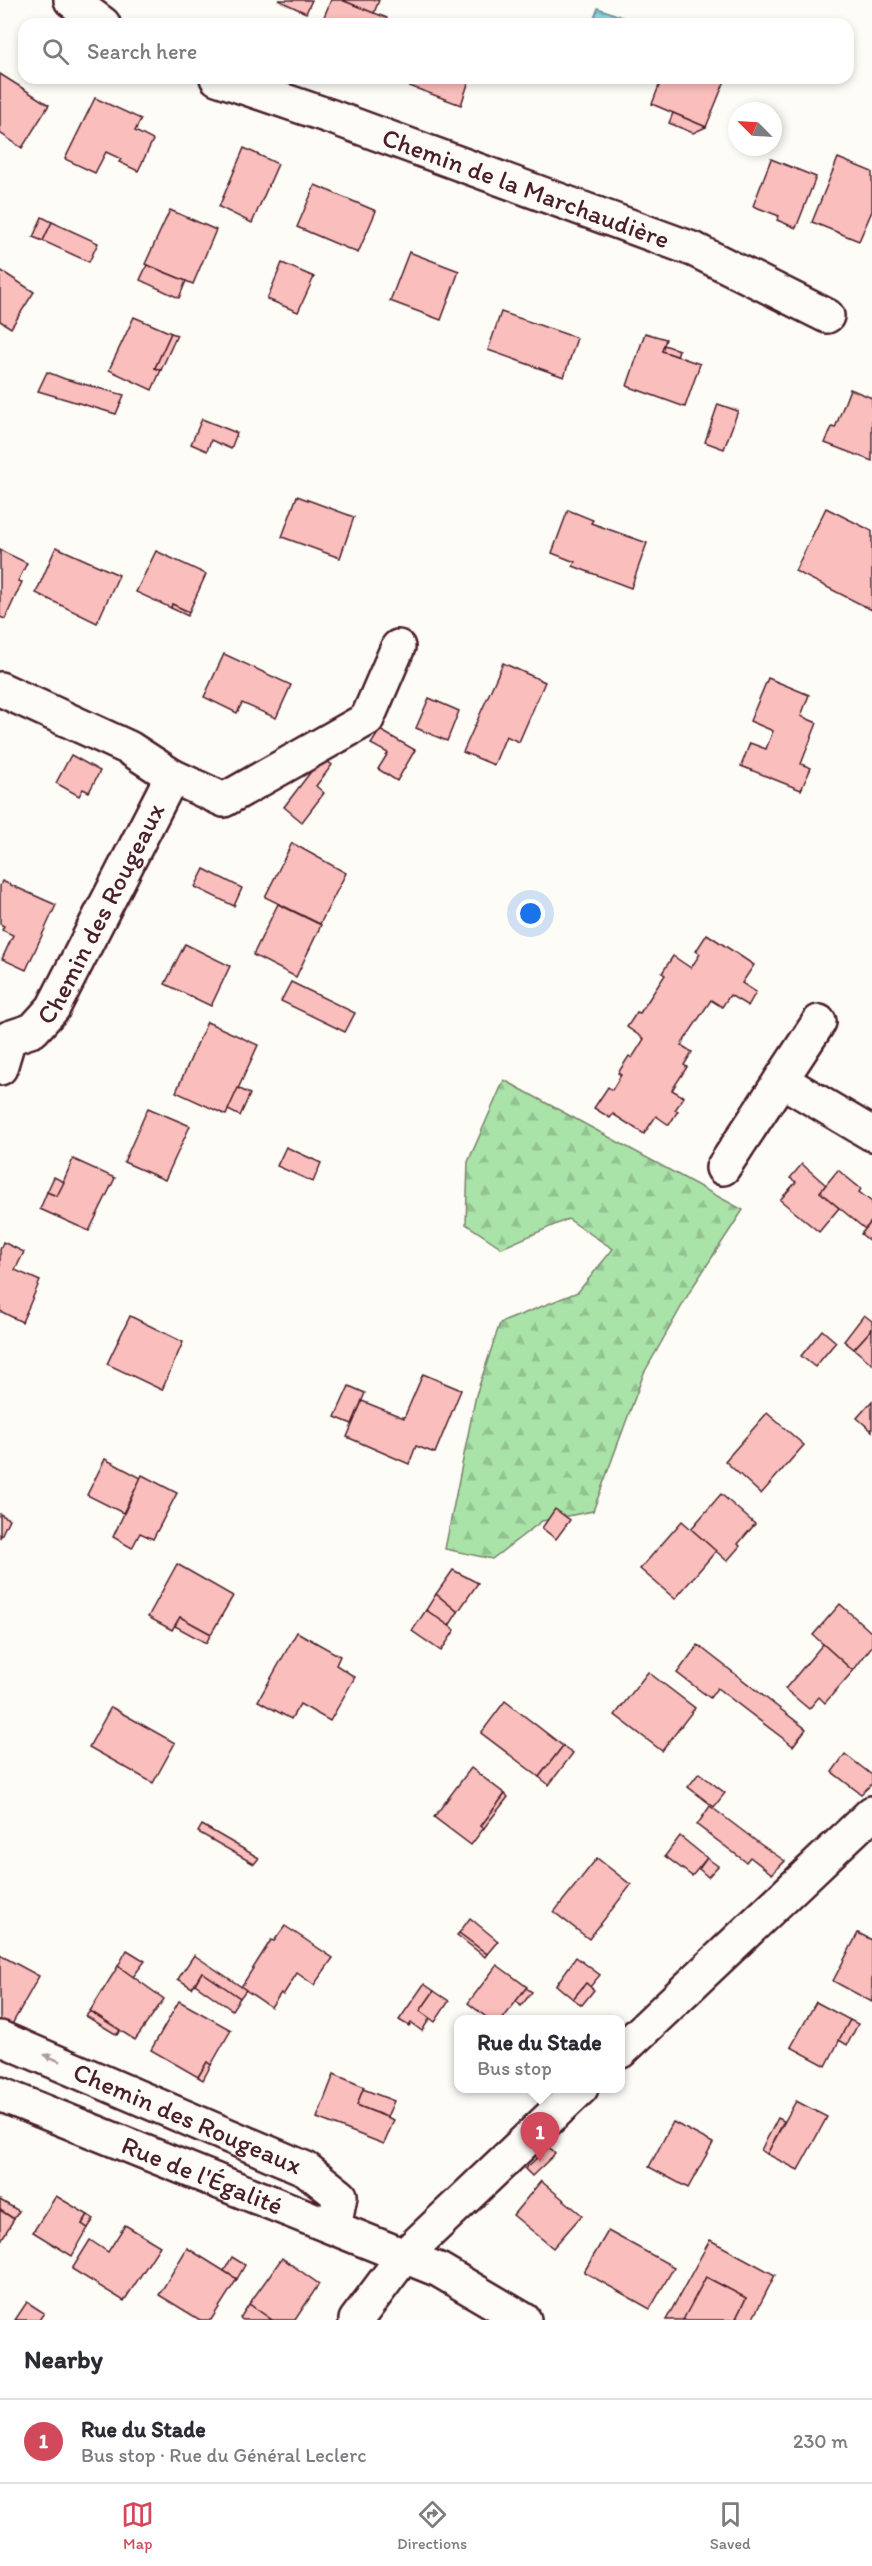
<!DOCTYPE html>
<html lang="en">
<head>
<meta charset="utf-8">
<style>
  body { margin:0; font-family:Itim,sans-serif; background:#f7f7f7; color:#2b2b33 }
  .compass { position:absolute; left:728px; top:102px; width:54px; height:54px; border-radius:50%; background:#fff; box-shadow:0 3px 9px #0003; rotate:294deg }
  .you { position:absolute; left:531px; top:914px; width:21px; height:21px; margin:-15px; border:4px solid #fff; border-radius:50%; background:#1a73e8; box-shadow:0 0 0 9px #1a73e833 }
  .badge { display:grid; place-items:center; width:39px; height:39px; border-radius:50%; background:#d1495b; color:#fff; font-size:20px; font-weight:700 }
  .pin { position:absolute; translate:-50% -50px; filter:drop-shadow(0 2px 3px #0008) }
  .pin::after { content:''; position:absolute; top:32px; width:21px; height:18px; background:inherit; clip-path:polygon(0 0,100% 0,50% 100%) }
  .popup { position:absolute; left:454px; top:2015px; width:171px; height:78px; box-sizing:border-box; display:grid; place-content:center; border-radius:12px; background:#fff; filter:drop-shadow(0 2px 4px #0005); font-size:20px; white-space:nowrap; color:#7c7c81 }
  .popup b { font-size:22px; color:#2b2b33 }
  .popup::after { content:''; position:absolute; left:50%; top:100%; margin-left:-12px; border:12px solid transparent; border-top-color:#fff }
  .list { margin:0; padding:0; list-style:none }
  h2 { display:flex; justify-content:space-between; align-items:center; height:78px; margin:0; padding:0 24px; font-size:26px }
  h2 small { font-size:20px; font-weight:400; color:#7c7c81 }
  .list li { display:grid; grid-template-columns:39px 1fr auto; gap:18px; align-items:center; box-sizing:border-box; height:84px; padding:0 24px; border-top:2px solid #e1e1e2 }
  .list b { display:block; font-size:22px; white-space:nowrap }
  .list p { margin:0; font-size:20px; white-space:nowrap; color:#7c7c81 }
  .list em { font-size:20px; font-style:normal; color:#7c7c81 }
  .icon { flex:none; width:33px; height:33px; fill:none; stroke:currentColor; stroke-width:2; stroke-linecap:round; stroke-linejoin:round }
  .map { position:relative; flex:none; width:872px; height:2320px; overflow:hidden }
  .search { position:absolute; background:#fff; box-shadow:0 3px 9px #0003; left:18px; right:18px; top:18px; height:66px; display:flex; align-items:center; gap:15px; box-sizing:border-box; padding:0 21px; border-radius:18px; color:#7c7c81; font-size:22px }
  .sheet { height:162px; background:#fff }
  nav { display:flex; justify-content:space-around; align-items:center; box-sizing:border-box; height:84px; border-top:2px solid #e1e1e2; background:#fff; font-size:16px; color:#7c7c81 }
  nav a { display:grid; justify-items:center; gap:3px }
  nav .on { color:#d1495b }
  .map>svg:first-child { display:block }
  .forest { fill:url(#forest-firs); stroke:#7a816a; stroke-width:1.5 }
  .water { fill:url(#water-rules); stroke:#6e8e96; stroke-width:1.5 }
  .building { fill:#fabebc; stroke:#4a1f2b; stroke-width:1.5 }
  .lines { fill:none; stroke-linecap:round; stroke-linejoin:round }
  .minor-casing { stroke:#4a1f2b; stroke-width:38 }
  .minor { stroke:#fdfcf7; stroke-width:33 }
  .oneway { fill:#ac999b }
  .labels { text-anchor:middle; stroke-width:4.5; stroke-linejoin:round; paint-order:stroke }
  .street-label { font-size:26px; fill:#4a1f2b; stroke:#fdfcf7 }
</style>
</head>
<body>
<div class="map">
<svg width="872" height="2320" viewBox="0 0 872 2320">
  <defs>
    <pattern id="forest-firs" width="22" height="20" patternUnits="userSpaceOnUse" patternTransform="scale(1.5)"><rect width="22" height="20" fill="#a9e3a8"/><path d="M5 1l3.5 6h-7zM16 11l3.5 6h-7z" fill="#93c291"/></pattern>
    <pattern id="water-rules" width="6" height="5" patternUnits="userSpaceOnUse" patternTransform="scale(1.5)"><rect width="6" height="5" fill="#86d8dd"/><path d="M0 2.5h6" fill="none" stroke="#75b9be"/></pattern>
  </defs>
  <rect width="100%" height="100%" fill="#fdfcf7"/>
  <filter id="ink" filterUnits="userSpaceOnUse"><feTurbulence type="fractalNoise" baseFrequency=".0167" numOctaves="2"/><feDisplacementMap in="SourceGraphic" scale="12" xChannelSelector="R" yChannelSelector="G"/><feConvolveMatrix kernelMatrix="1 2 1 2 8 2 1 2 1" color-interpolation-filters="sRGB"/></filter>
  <g filter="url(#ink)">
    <polygon class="forest" points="504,1080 743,1210 692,1288 644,1373 593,1511 542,1521 492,1559 445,1549 476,1395 500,1323 578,1292 613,1249 568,1219 502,1248 466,1224 468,1162"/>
    <polygon class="water" points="598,8 641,24 592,24"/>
    <g class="building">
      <polygon points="278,0 312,0 306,13"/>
      <polygon points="331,0 342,0 387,18 385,24 321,24"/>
      <polygon points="342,0 379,0 374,13"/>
      <polygon points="0,74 49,105 22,148 0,133"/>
      <polygon points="388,78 470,78 461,105"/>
      <polygon points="662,78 726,78 706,127 652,104"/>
      <polygon points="95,98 141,119 135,131 153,140 138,171 119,162 121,159 106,152 95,173 65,159"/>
      <polygon points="673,113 706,127 693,133 669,123"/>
      <polygon points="244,148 278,164 252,223 219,207"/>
      <polygon points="838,158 872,172 872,211 859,241 812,222"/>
      <polygon points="771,159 816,177 796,228 777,220 779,216 753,206"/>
      <polygon points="315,185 376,211 358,253 297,227"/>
      <polygon points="170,210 216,230 193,284 145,264"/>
      <polygon points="42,217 52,222 43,241 33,237"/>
      <polygon points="52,222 98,243 89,262 43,241"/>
      <polygon points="409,252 459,271 441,320 390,301"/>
      <polygon points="282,263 314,277 298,312 267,299"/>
      <polygon points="147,265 186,281 179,298 140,280"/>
      <polygon points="0,270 34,292 11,328 0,321"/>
      <polygon points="501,312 577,338 564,377 488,350"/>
      <polygon points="134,317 171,333 155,368 161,370 152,390 109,370"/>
      <polygon points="171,333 177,335 161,370 155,368"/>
      <polygon points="645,333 666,339 662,351 700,364 685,407 627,386"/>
      <polygon points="664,345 679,350 677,356 662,351"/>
      <polygon points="47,372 65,379 124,395 116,414 38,391"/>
      <polygon points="850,389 872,398 872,461 825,443 832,427 835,428"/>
      <polygon points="718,404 738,411 724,449 705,442"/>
      <polygon points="202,419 237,433 231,449 211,440 207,451 191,444"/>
      <polygon points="297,496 354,517 340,558 282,537"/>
      <polygon points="826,508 872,531 872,610 795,571"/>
      <polygon points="568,510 593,520 591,523 647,543 631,588 573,566 575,562 552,553"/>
      <polygon points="56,547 119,575 97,623 36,593"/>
      <polygon points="0,550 27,563 18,581 22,582 5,619 0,617"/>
      <polygon points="156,551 206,574 189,612 172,604 171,608 136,592"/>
      <polygon points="172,604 189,612 188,616 171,608"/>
      <polygon points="224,654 291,685 276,718 242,703 237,713 204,697"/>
      <polygon points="503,663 545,682 519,742 506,736 494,765 463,752"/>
      <polygon points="768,678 809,695 801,716 817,723 801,764 811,768 801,790 741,766 750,743 766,749 773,731 750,721"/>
      <polygon points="429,698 459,711 447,741 416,728"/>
      <polygon points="380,730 415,750 397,781 378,769 388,753 371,744"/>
      <polygon points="71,755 100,771 89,792 83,789 79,796 56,783"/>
      <polygon points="322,757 332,765 316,786 324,793 302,822 284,807"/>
      <polygon points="292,843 346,873 320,924 265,897"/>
      <polygon points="204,869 242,888 234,906 195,887"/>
      <polygon points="2,881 56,905 26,970 2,959 13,935 2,930 4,926 0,924 0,886"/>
      <polygon points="278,904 321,925 296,977 253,955"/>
      <polygon points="707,934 754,965 742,983 756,992 748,1006 730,995 722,1007 711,1000 681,1045 692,1052 684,1065 687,1067 672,1090 684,1097 675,1110 678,1111 669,1125 656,1116 644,1134 613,1114 610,1118 594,1108 608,1087 612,1090 621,1075 618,1073 629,1056 632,1058 644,1039 627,1027 637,1012 640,1013 665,975 662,973 673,956 691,968 700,954 696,951"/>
      <polygon points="185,944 230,966 211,1006 165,984"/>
      <polygon points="291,982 355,1013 345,1032 281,1001"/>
      <polygon points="207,1022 258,1045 226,1115 176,1092"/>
      <polygon points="238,1088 250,1094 240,1116 228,1110"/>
      <polygon points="148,1108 190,1126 165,1180 124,1162"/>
      <polygon points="286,1147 321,1163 313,1182 277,1166"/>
      <polygon points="73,1159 115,1178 89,1231 40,1209 47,1192 57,1196"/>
      <polygon points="802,1164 826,1185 820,1192 839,1208 819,1232 780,1200 796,1182 790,1178"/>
      <polygon points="838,1170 861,1189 859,1192 872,1202 872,1221 865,1229 820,1192"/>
      <polygon points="54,1177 64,1182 57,1196 47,1192"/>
      <polygon points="872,1221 872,1243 861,1234"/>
      <polygon points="3,1242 24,1252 15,1270 40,1281 22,1322 0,1311 0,1250"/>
      <polygon points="864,1315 872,1321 872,1329 854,1349 844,1341"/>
      <polygon points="130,1316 183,1342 162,1390 107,1364"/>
      <polygon points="872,1329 872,1364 854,1349"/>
      <polygon points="822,1330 836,1342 815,1367 801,1356"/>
      <polygon points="423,1374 461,1390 435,1453 416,1446 409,1464 347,1437 362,1401 404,1418"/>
      <polygon points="349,1386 365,1393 352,1424 335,1417"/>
      <polygon points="872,1401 872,1431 857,1418"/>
      <polygon points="767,1413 804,1445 761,1494 725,1461"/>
      <polygon points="105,1459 141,1478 123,1513 87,1495"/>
      <polygon points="142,1475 177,1493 153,1539 140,1533 132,1548 113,1537"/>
      <polygon points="721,1494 755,1524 738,1544 740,1546 727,1561 691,1529"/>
      <polygon points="555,1509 570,1520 556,1539 542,1528"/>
      <polygon points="0,1514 9,1519 0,1538"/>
      <polygon points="682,1521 716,1551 675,1599 640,1569"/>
      <polygon points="177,1564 233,1596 211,1634 180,1617 172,1630 148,1617"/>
      <polygon points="453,1570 478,1583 458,1612 436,1594"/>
      <polygon points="436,1594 458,1612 449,1626 426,1610"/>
      <polygon points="840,1604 872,1633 872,1646 853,1671 813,1635"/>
      <polygon points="426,1610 455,1630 441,1651 412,1631"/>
      <polygon points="180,1617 211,1634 206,1643 175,1626"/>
      <polygon points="297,1632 340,1656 336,1665 355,1677 330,1721 300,1704 291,1719 258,1701"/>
      <polygon points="823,1644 853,1671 825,1703 819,1697 809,1709 785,1689"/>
      <polygon points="698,1645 806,1729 793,1746 717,1688 710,1698 677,1673"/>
      <polygon points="648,1672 695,1708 662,1751 615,1715"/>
      <polygon points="505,1701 563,1746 539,1777 481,1733"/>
      <polygon points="111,1707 175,1743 153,1783 89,1747"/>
      <polygon points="563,1746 573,1753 549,1785 539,1777"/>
      <polygon points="845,1754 872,1775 872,1784 861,1794 832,1772"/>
      <polygon points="471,1768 505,1794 481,1826 484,1828 471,1845 434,1817"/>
      <polygon points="699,1773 725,1793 714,1807 688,1787"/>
      <polygon points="505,1794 508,1797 484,1828 481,1826"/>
      <polygon points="710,1806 760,1844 785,1861 772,1874 750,1857 746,1862 697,1825"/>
      <polygon points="202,1825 259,1858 254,1864 198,1832"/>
      <polygon points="680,1836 707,1858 692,1876 665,1856"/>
      <polygon points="597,1858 631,1885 589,1939 554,1912"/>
      <polygon points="707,1858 718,1866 708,1877 699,1869"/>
      <polygon points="470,1918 498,1941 487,1954 459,1933"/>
      <polygon points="285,1926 333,1958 314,1985 297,1973 283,1995 281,1993 271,2007 241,1987 271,1940 274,1941"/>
      <polygon points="459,1933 487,1954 485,1957 457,1935"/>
      <polygon points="858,1933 872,1940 872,2002 833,1981"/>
      <polygon points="127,1950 145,1961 133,1977 118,1966"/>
      <polygon points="0,1955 39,1976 11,2026 0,2022"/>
      <polygon points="194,1955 246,1990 240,1998 202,1972 192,1988 178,1979"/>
      <polygon points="576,1957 600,1975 590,1987 586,1983 573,1999 556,1985"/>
      <polygon points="497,1965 527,1987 502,2020 490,2020 468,2003"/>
      <polygon points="118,1966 164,1999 135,2040 90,2011"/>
      <polygon points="202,1972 240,1998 232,2010 195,1984"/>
      <polygon points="586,1983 594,1990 582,2005 573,1999"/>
      <polygon points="424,1984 434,1991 420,2011 430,2018 422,2031 411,2023 409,2026 399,2020"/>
      <polygon points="526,1988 532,1992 521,2006 516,2001"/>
      <polygon points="434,1991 449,2001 435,2022 420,2011"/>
      <polygon points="179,2001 231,2030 211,2065 207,2062 198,2077 151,2050"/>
      <polygon points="816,2002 850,2020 826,2066 791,2047"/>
      <polygon points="90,2011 120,2030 117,2035 86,2016"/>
      <polygon points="850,2020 858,2024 847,2045 839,2040"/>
      <polygon points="207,2062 211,2065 203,2080 198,2077"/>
      <polygon points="334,2074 364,2087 357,2105 394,2120 384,2144 317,2118"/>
      <polygon points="363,2089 394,2101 387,2117 357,2105"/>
      <polygon points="796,2101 827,2117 798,2170 767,2154"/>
      <polygon points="778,2118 784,2121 767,2154 761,2150"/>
      <polygon points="673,2122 713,2143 688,2188 649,2167"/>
      <polygon points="549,2147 555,2154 532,2176 525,2169"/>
      <polygon points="541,2181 582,2215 553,2248 513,2215"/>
      <polygon points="56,2196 88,2215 82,2224 88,2228 72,2256 33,2232"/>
      <polygon points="0,2200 19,2211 14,2219 0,2210"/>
      <polygon points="0,2210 14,2219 0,2242"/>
      <polygon points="88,2215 94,2219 88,2228 82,2224"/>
      <polygon points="125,2225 160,2246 124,2301 72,2269 90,2240 108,2252"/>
      <polygon points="608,2231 674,2267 650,2309 584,2272"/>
      <polygon points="710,2240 775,2275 752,2320 736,2318 746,2298 706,2277 684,2320 666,2320"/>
      <polygon points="187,2248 237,2279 211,2320 200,2320 159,2295"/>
      <polygon points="232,2257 245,2265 237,2279 224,2271"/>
      <polygon points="282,2258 319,2284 295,2320 272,2320 249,2304"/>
      <polygon points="706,2277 746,2298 735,2320 683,2320"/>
      <polygon points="27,2302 44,2313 39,2320 15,2320"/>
      <polygon points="249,2304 272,2320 243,2320 240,2318"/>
    </g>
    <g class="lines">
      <g class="minor-casing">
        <g id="minor">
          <polyline points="71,0 103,24"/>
          <path id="s1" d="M217 78 332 117 695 250 827 316"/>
          <polyline points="0,689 129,748 172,776"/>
          <path id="s2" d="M0 1068 9 1038 33 1030 53 1008 172 776 224 800 367 719 398 647"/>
          <polyline points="781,1080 872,1134"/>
          <polyline points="723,1168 819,1022"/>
          <path id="s3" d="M0 2038 306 2169 340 2196 334 2227"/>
          <polyline points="621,2051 872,1813"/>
          <path id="s4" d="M0 2094 439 2270 524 2320"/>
          <polyline points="356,2320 404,2256 581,2088"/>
        </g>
      </g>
      <use href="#minor" class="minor"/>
    </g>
    <defs><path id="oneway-solid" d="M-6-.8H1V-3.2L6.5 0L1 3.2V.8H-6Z" transform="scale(1.5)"/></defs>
    <use class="oneway" href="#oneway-solid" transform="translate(52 2058) rotate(-156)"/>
  </g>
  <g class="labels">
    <g class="street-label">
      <text dy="9" stroke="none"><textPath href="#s1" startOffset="328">Chemin de la Marchaudière</textPath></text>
      <text dy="9" stroke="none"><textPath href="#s2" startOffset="192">Chemin des Rougeaux</textPath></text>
      <text dy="9" stroke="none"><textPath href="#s3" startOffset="204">Chemin des Rougeaux</textPath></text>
      <text dy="9" stroke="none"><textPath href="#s4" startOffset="218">Rue de l'Égalité</textPath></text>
    </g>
  </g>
</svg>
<svg class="compass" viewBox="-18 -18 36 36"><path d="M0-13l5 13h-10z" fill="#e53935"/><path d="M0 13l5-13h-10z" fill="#7c7c81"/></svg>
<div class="you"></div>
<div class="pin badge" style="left:540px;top:2162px">1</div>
<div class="popup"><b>Rue du Stade</b>Bus stop</div>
<div class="search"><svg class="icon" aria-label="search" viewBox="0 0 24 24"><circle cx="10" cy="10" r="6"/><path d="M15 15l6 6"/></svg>Search here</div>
</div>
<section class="sheet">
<h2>Nearby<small></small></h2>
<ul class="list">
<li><span class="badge">1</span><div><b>Rue du Stade</b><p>Bus stop · Rue du Général Leclerc</p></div><em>230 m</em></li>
</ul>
</section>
<nav>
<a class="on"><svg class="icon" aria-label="map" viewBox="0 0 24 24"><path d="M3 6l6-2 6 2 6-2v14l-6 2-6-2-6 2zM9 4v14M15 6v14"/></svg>Map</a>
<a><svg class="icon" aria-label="directions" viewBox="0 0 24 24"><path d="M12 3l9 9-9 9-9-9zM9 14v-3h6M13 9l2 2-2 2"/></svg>Directions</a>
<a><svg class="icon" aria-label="saved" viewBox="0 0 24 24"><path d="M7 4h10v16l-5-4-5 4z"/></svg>Saved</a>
</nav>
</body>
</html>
